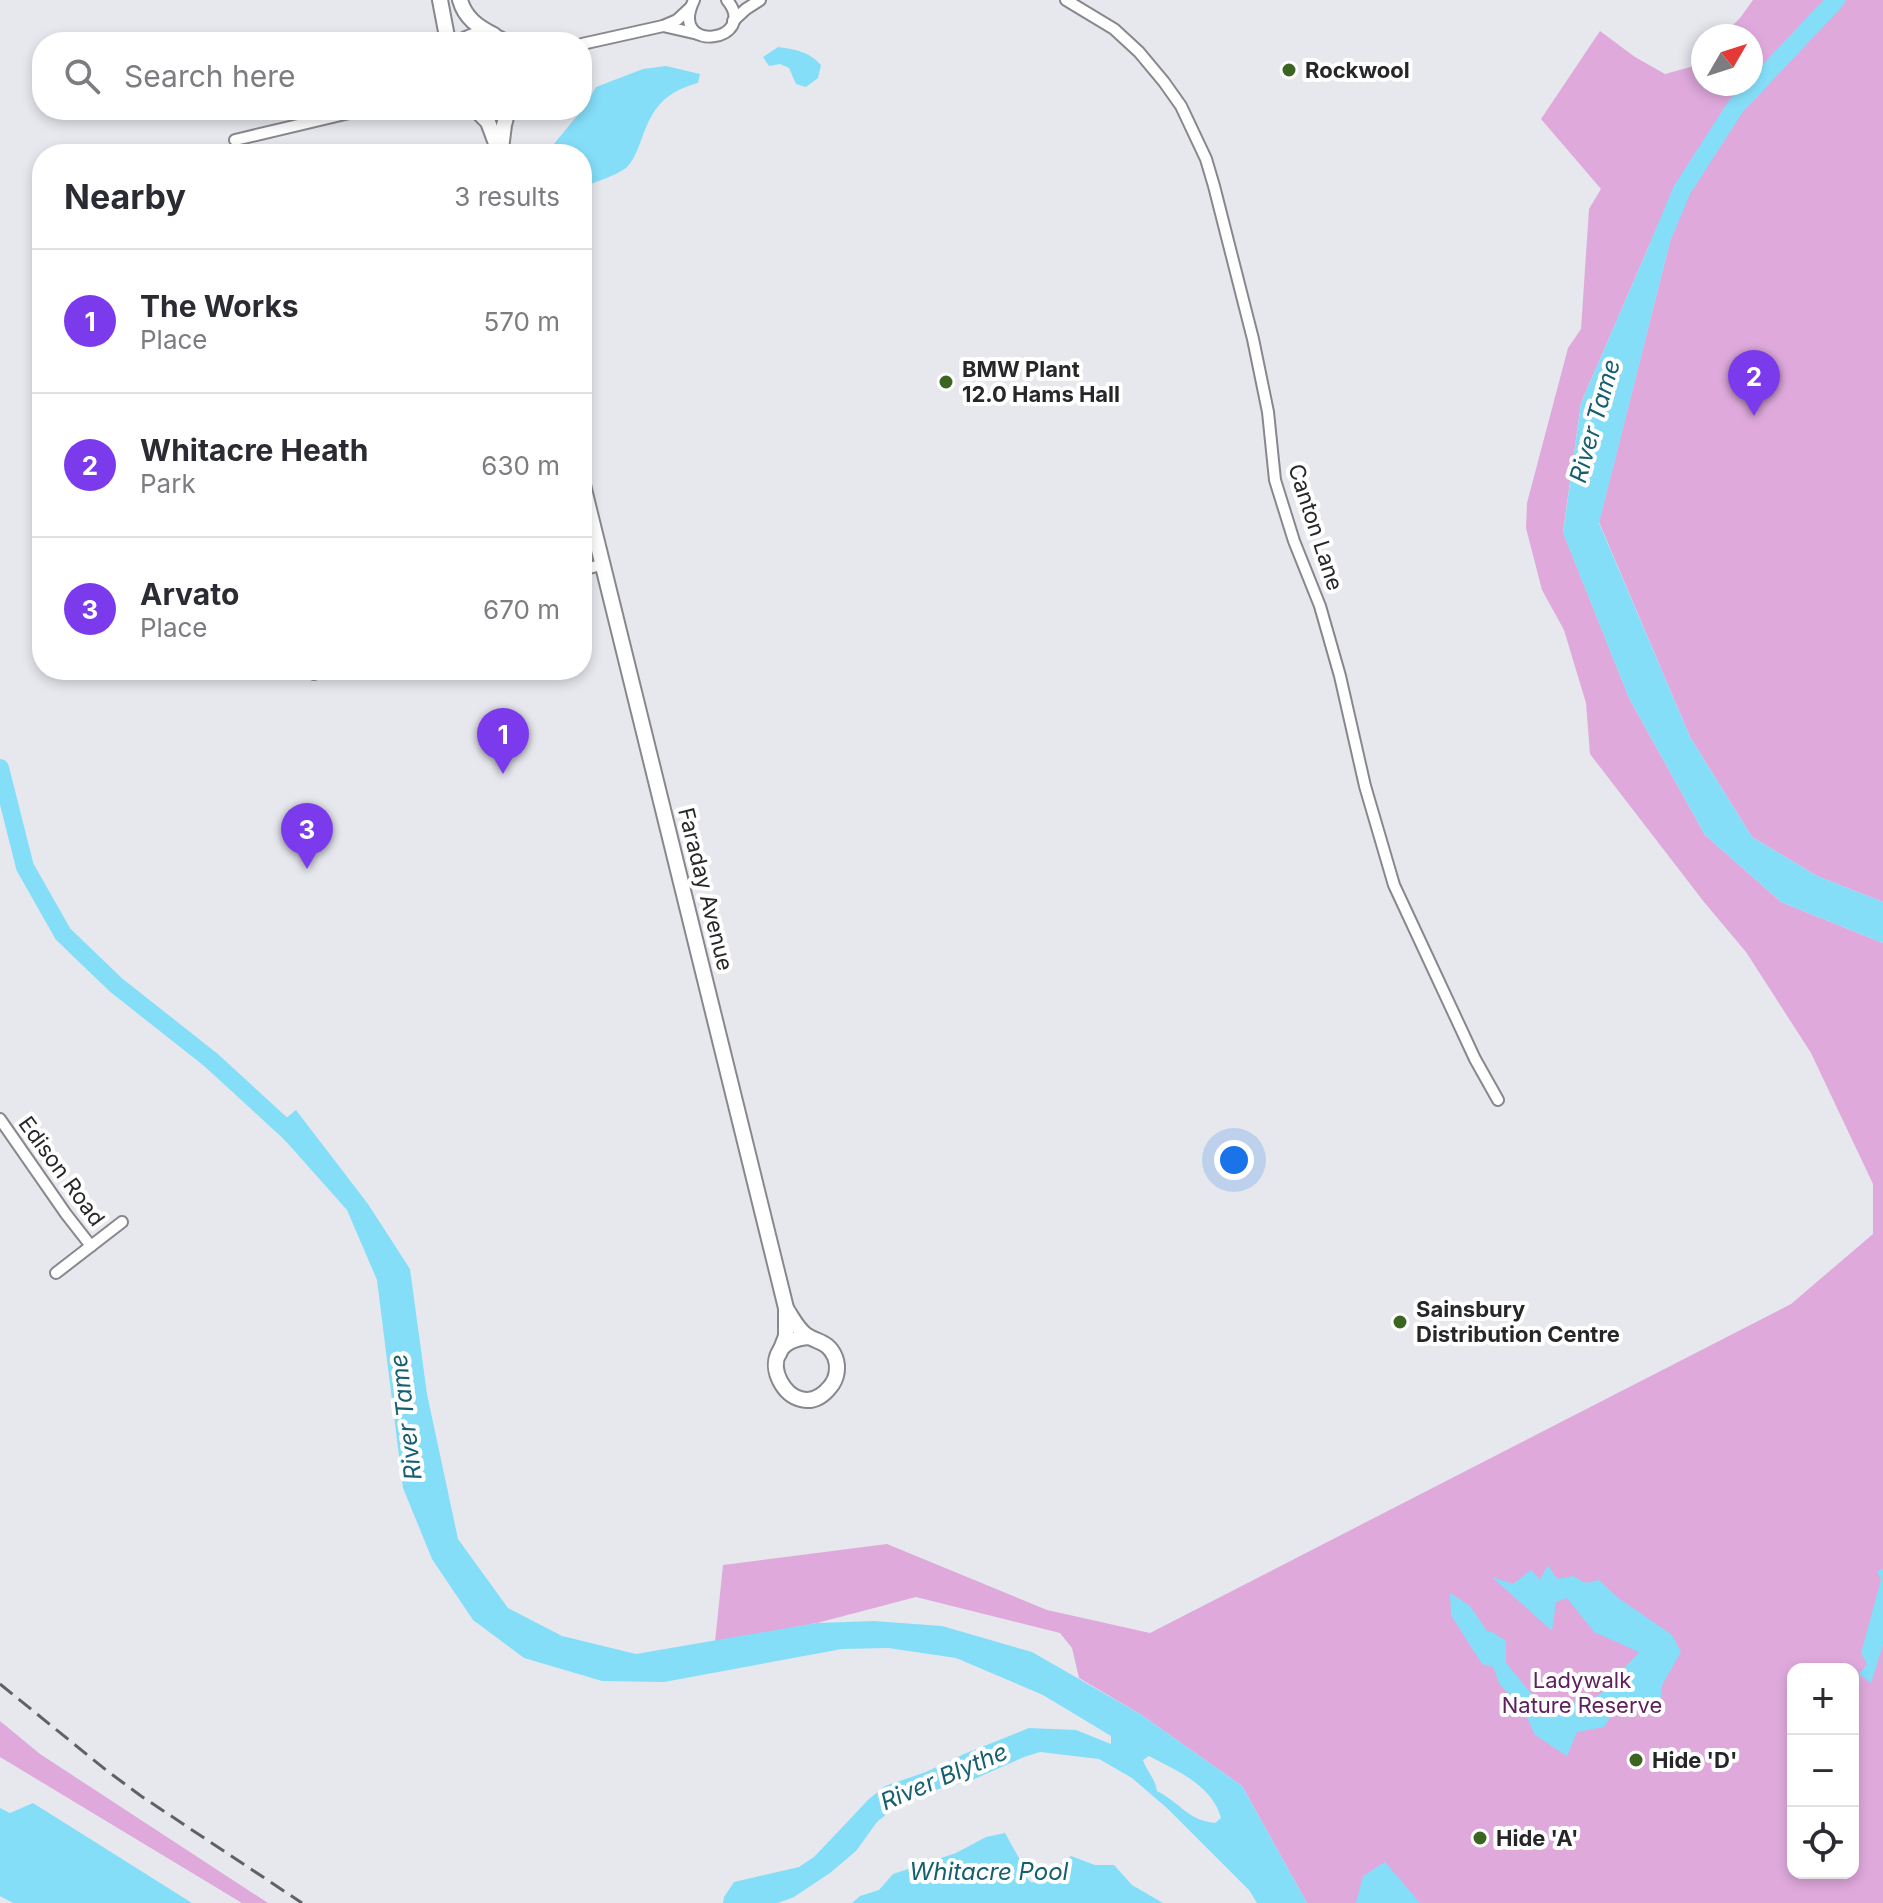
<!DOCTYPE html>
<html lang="en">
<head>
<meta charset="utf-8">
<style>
  body { margin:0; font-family:Inter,sans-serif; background:#f2f2f3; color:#2b2b33 }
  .controls { position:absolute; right:24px; bottom:24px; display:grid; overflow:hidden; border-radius:16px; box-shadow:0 4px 12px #0003 }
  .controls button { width:72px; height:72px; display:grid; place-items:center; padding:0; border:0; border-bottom:2px solid #e1e1e2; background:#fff; color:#2b2b33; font:40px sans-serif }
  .compass { position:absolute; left:1691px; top:24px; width:72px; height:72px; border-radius:50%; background:#fff; box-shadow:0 4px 12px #0003; rotate:51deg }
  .you { position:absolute; left:1234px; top:1160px; width:28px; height:28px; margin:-20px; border:6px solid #fff; border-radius:50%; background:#1a73e8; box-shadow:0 0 0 12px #1a73e833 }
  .badge { display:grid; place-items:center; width:52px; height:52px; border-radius:50%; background:#7c3aed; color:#fff; font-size:26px; font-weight:700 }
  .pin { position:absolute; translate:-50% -66px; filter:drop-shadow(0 2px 4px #0008) }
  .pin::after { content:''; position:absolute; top:42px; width:28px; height:24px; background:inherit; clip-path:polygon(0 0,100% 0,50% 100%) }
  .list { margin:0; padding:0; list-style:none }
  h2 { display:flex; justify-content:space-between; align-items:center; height:104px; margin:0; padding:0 32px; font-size:34px }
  h2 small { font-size:26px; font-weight:400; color:#7c7c81 }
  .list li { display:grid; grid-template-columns:52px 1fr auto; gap:24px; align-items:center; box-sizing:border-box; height:144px; padding:0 32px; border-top:2px solid #e1e1e2 }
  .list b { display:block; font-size:30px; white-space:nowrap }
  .list p { margin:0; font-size:26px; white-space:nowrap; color:#7c7c81 }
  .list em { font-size:26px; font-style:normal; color:#7c7c81 }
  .icon { flex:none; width:44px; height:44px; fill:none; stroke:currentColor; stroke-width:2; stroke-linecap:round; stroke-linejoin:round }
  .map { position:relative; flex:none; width:1883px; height:1903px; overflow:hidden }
  .search { position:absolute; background:#fff; box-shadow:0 4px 12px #0003; left:32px; top:32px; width:560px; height:88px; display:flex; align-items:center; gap:20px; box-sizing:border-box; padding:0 28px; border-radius:32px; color:#7c7c81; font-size:30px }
  .panel { position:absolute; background:#fff; box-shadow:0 4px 12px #0003; left:32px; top:144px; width:560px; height:536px; border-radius:32px }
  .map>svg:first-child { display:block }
  .green { fill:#dfa9dc; fill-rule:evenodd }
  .water { fill:#85def8; fill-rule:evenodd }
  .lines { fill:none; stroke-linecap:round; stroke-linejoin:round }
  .river { stroke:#85def8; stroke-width:18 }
  .street-casing { stroke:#87888e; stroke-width:14 }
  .secondary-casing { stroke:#87888e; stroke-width:18 }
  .street { stroke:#fff; stroke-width:10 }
  .secondary { stroke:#fff; stroke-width:14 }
  .rail { stroke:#606164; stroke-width:3; stroke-dasharray:16 8; stroke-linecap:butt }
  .poi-dot { fill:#3b6521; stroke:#fff; stroke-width:3 }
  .labels { text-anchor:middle; stroke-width:8; stroke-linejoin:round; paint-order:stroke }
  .poi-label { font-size:22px; font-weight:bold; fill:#272729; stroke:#fff; text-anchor:start }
  .street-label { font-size:22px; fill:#272729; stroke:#fff }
  .park-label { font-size:22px; fill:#5f205e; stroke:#fff }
  .water-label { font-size:24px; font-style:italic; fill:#155f70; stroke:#fff }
</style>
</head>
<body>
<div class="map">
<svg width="1883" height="1903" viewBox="0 0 1883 1903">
  <rect width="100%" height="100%" fill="#e6e8ee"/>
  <g class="green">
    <path d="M1753 0H1883V902L1817 876 1752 837 1690 737 1599 522 1681 198 1668 220 1661 218 1581 403 1563 532 1629 698 1705 835 1781 902 1883 943V1903H1307L1242 1786 1140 1714 1079 1678 1072 1648 1060 1633 916 1597 817 1623 715 1642 723 1565 887 1544 1047 1610 1150 1633 1791 1304 1873 1234V1184L1811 1053 1746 952 1704 902 1590 754 1586 703 1564 630 1542 590 1526 528 1527 503 1568 348 1581 329 1589 209 1601 189 1541 119 1600 31 1635 57 1665 74 1694 66 1703 56V84H1751V36H1722L1740 18ZM1793 1669H1853V1873H1793Z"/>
    <polygon points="0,1721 40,1754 268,1903 242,1903 0,1757"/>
  </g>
  <g class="water">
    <path d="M778 47C797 50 808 51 821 65L818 78 806 87 796 84 789 68 780 64 769 66 763 57Z"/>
    <path d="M666 66 700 74 698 83C665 92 653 107 642 138 638 148 635 158 628 166 619 175 594 182 582 188V154H550L553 145 582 110 596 87 643 69Z"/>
    <polygon points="1661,218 1672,234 1599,523 1690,737 1752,837 1817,876 1883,902 1883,943 1781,902 1705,835 1629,698 1563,533 1581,403"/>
    <path d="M296 1110 368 1204 410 1269 427 1394 458 1539 508 1608 562 1636 636 1654 817 1623 874 1621 942 1626 1032 1652 1140 1714 1242 1786 1307 1903H1257L1249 1890 1168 1809 1132 1778 1099 1759 1040 1752 1024 1757 970 1781 935 1790 894 1808 877 1822 856 1851 830 1873 794 1897 778 1903H723L724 1897 734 1882 799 1867 814 1857 869 1799 885 1786 926 1772 964 1754 1029 1728 1076 1730 1111 1744V1736L1043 1695 956 1658 888 1648 842 1649 664 1682 602 1681 524 1658 473 1620 432 1559 403 1488 377 1280 347 1210 274 1128ZM1149 1756C1177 1771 1212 1785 1221 1818L1215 1823C1187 1820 1181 1803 1157 1791 1155 1778 1147 1772 1143 1760Z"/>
    <polygon points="1548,1565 1557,1579 1573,1576 1586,1583 1599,1580 1617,1597 1672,1635 1681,1652 1662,1685 1660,1704 1630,1700 1615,1710 1604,1727 1577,1732 1567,1756 1535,1735 1523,1708 1500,1685 1493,1667 1482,1664 1451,1615 1450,1593 1470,1606 1487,1631 1492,1632 1506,1641 1506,1663 1535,1698 1556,1716 1568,1711 1565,1704 1593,1699 1606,1690 1619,1685 1622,1671 1639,1652 1594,1632 1567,1598 1556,1602 1552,1631 1492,1577 1513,1584 1531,1570 1540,1580"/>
    <polygon points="1883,1569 1883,1645 1871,1683 1859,1674 1867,1664 1861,1653 1881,1580 1877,1571"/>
    <polygon points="33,1803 192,1903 13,1903 0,1896 0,1808 10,1813"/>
    <polygon points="1005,1833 1019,1858 1024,1875 1032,1883 1071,1856 1095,1865 1114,1865 1132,1885 1163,1903 852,1903 860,1896 879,1890 893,1874 956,1853 986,1837"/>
    <polygon points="1385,1862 1420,1903 1356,1903 1363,1876"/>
  </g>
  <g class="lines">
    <g class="river">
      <polyline points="1658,247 1682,190 1736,106 1836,0"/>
      <polyline points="0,768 25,867 63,934 116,985 211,1060 296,1138"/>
    </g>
    <g class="street-casing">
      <g id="street">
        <path d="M694 0C667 56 761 41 727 0"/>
        <polyline points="1066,0 1114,29 1139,52 1164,82 1181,106 1206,159 1214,186 1253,339 1268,412 1275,480 1294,541 1320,606 1340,676 1365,786 1394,885 1475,1059 1498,1100"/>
        <polyline points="733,21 746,9 760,0"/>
        <polyline points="663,26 698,34"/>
        <polyline points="582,44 663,26 677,20 690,8"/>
        <polyline points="235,140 362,110"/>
        <polyline points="582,570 604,564"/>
        <polyline points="314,670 314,674"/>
        <polyline points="0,1119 66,1214 91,1246"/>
        <polyline points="56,1273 122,1222"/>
      </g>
    </g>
    <g class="secondary-casing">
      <g id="secondary">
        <polyline points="440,0 448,42"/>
        <path d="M460 0C465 18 478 27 494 35"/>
        <path d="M461 42C476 32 491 33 506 42"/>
        <polyline points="476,110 488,122 500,154"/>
        <polyline points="501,149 504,125 508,110"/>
        <polyline points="582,481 786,1308 786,1336 779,1354"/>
        <path d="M787 1310C793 1319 797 1328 806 1335 818 1343 828 1341 835 1357 839 1367 837 1379 830 1387 793 1433 741 1342 809 1337"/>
      </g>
    </g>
    <use href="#street" class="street"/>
    <use href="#secondary" class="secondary"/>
    <polyline class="rail" points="0,1684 106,1770 141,1796 302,1903"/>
  </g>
  <g class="poi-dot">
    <circle cx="1289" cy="70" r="8"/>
    <circle cx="946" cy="382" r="8"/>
    <circle cx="1400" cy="1322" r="8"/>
    <circle cx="1636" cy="1760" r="8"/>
    <circle cx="1480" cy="1838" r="8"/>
  </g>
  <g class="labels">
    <g class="poi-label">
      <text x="1305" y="78">Rockwool</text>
      <text x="962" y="377">BMW Plant<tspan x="962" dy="25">12.0 Hams Hall</tspan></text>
      <text x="1416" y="1317">Sainsbury<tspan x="1416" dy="25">Distribution Centre</tspan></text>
      <text x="1652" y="1768">Hide 'D'</text>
      <text x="1496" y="1846">Hide 'A'</text>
    </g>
    <g class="street-label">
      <text transform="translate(1316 527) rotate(72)" y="8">Canton Lane</text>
      <text transform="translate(706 889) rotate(76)" y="8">Faraday Avenue</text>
      <text transform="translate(62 1171) rotate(54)" y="8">Edison Road</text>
    </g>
    <g class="park-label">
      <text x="1582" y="1688">Ladywalk<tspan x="1582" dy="25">Nature Reserve</tspan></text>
    </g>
    <g class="water-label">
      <text transform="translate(1595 421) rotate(-74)" y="8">River Tame</text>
      <text transform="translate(406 1417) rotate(-97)" y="8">River Tame</text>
      <text transform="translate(944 1777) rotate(-23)" y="8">River Blythe</text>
      <text x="989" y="1880">Whitacre Pool</text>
    </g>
  </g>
</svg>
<div class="controls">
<button>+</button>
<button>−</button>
<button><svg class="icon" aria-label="locate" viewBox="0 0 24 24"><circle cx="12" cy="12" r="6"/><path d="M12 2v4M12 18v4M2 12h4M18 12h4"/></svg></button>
</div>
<svg class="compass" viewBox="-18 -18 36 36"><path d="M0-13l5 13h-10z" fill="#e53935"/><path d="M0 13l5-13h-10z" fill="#7c7c81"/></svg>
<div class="you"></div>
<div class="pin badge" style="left:503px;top:774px">1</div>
<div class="pin badge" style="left:1754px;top:416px">2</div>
<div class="pin badge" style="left:307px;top:869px">3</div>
<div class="search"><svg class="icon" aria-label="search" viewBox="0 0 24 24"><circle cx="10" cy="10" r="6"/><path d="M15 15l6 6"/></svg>Search here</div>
<section class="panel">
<h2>Nearby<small>3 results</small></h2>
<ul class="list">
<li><span class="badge">1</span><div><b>The Works</b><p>Place</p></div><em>570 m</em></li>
<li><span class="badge">2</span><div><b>Whitacre Heath</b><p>Park</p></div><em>630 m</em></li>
<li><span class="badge">3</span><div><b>Arvato</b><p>Place</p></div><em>670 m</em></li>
</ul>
</section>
</div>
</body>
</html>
